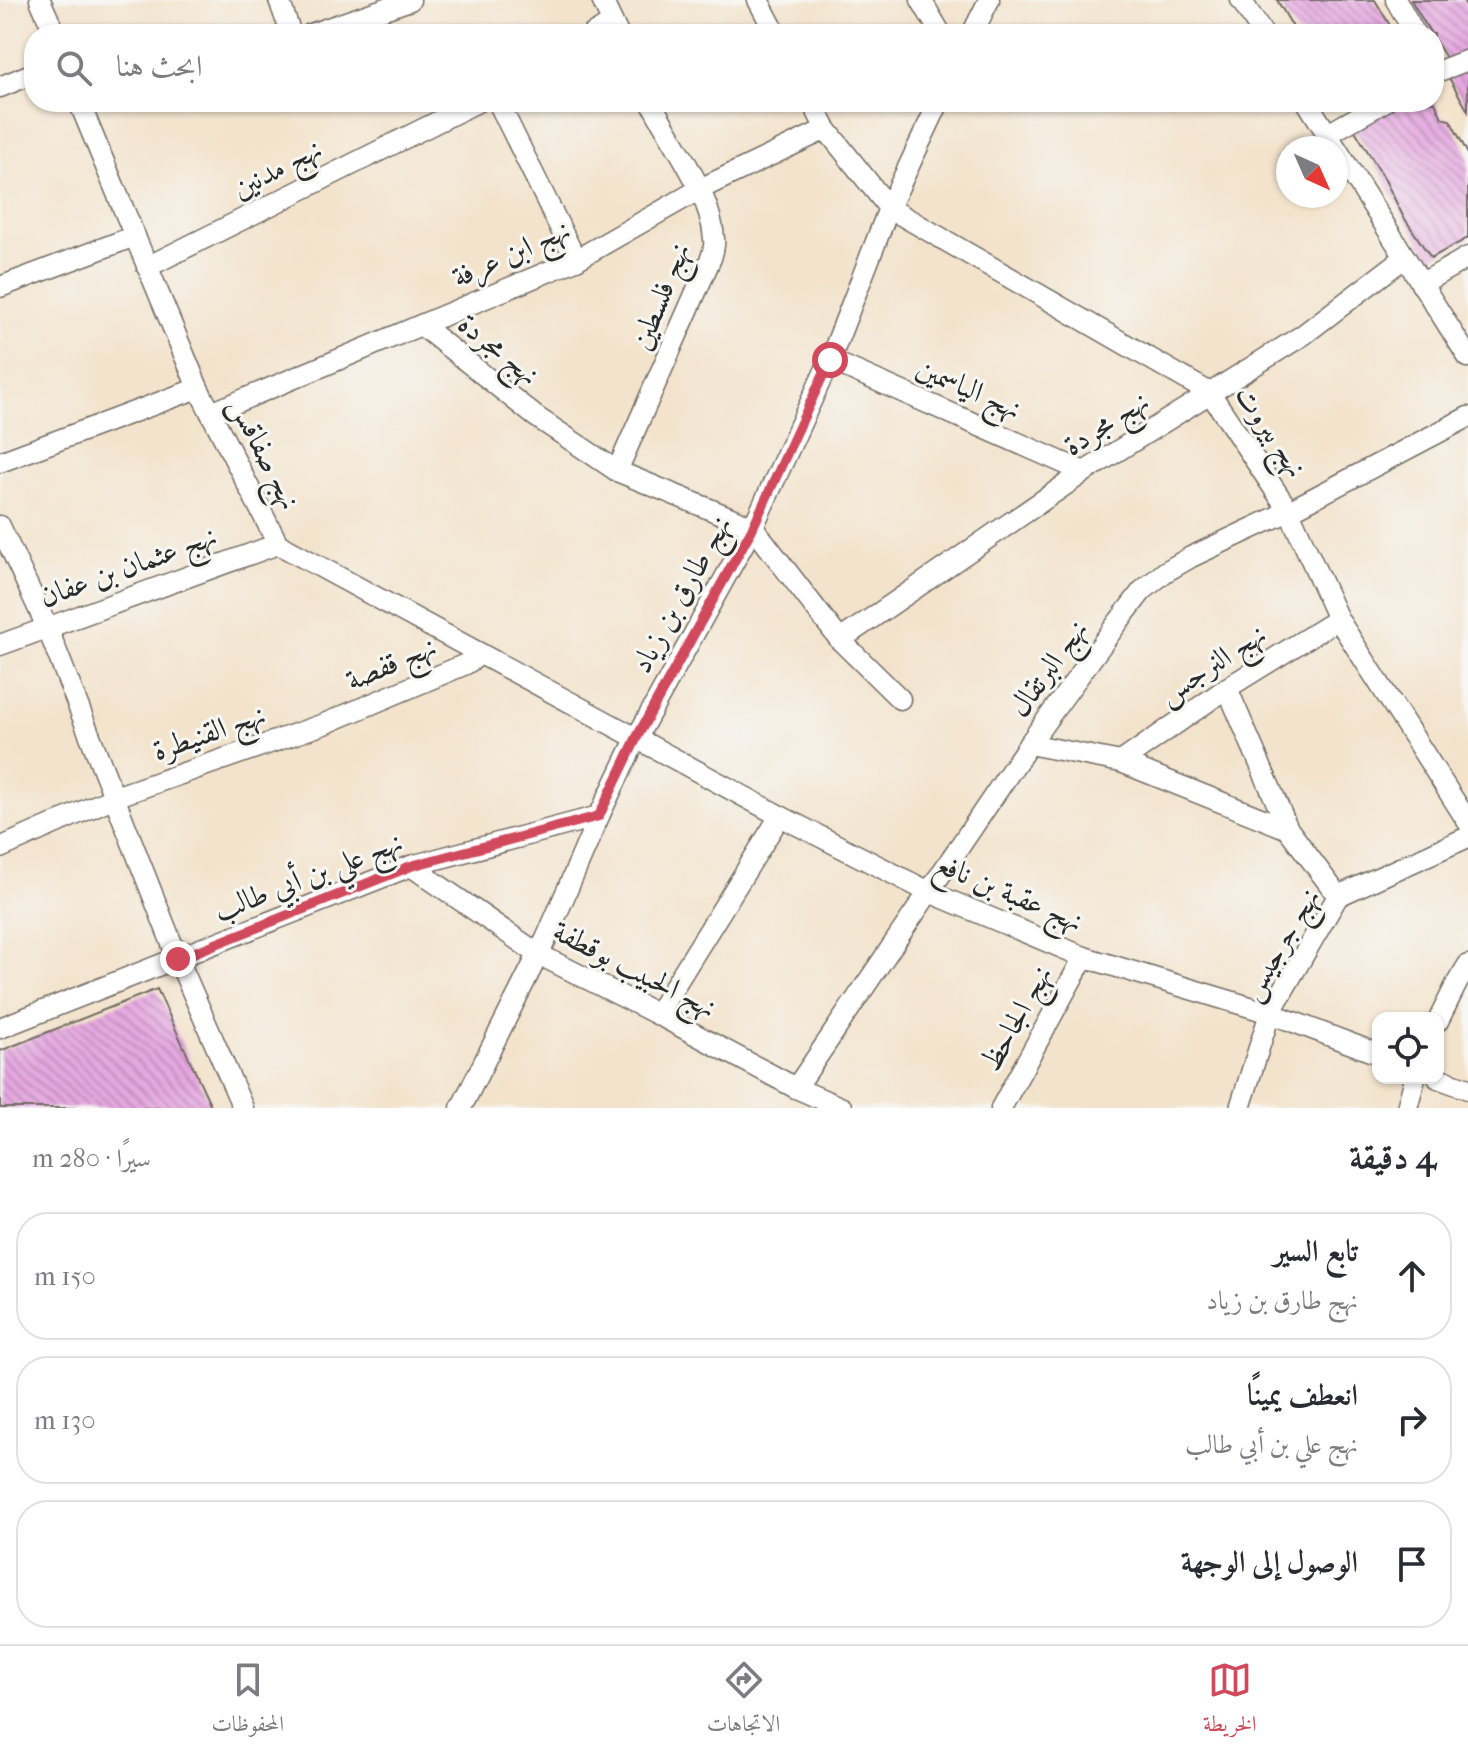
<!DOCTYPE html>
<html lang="ar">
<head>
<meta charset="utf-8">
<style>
  body { margin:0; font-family:"IM FELL French Canon",Amiri,serif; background:#f7f7f7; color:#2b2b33; direction:rtl }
  .controls { position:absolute; right:24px; bottom:24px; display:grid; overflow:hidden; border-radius:16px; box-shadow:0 2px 6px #0004 }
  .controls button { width:72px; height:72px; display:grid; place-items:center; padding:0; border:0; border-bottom:2px solid #e1e1e2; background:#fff; color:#2b2b33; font:40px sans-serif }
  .compass { position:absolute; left:1276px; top:136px; width:72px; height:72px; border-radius:50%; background:#fff; box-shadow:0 2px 6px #0004; rotate:135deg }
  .stop { position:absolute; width:24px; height:24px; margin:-18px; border:6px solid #d1495b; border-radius:50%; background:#fff }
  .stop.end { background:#d1495b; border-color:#fff; box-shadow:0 2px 8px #0008 }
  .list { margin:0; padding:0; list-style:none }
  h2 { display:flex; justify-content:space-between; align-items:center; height:104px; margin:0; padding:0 32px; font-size:34px }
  h2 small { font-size:26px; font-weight:400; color:#7c7c81 }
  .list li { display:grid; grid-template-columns:52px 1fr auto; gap:24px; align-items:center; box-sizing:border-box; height:128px; margin:0 16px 16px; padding:0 16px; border:2px solid #e1e1e2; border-radius:32px }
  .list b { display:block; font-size:30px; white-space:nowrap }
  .list p { margin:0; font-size:26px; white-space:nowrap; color:#7c7c81 }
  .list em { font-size:26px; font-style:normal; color:#7c7c81 }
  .icon { flex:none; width:44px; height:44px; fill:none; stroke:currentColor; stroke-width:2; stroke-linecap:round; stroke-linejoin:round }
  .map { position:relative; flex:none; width:1468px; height:1108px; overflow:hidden; direction:ltr }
  .search { position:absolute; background:#fff; box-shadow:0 2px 6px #0004; left:24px; right:24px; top:24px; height:88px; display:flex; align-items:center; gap:20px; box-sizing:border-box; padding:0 28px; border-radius:32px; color:#7c7c81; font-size:30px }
  .sheet { height:536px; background:#fff }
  nav { display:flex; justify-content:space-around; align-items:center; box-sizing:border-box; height:112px; border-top:2px solid #e1e1e2; background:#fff; font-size:22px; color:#7c7c81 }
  nav a { display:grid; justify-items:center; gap:4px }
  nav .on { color:#d1495b }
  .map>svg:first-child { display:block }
  .building { fill:url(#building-back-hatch) }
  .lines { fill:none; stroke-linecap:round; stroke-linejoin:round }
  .minor-casing { stroke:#716b63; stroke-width:23 }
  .minor { stroke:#fff; stroke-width:20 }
  .route { stroke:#d1495b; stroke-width:10 }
  .labels { text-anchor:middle; stroke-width:6; stroke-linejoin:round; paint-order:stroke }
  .street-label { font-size:30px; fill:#2b2b2b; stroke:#f6f6f2 }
</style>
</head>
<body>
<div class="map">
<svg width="1468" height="1108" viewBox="0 0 1468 1108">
  <defs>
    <pattern id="building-back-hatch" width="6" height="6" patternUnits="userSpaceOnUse" patternTransform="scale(2)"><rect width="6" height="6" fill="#e5a7e0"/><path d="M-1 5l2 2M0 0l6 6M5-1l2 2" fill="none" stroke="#ba88b6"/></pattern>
  </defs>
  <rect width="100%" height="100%" fill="#f6f6f2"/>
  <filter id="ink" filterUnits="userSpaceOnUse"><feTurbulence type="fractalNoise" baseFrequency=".0125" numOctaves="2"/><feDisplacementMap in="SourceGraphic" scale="16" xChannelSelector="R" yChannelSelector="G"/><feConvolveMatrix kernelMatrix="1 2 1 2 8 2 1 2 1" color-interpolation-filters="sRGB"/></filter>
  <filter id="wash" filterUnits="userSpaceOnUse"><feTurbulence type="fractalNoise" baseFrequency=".006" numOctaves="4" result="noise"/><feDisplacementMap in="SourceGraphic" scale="32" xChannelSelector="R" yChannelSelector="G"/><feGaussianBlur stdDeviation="1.8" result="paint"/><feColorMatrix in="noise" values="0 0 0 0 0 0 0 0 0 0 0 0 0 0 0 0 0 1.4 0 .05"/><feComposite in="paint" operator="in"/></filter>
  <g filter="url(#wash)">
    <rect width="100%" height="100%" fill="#f3e3cc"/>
    <g id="blocks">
      <g class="building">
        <polygon points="1277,0 1375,0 1395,34 1297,34"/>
        <polygon points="1411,0 1463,0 1468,9 1468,53 1448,61 1434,39 1434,34 1431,34"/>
        <polygon points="1468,70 1468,111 1448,76"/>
        <polygon points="1403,102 1435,102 1442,118 1450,120 1468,154 1468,238 1431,258 1403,216 1384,178 1351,124"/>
        <polygon points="157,989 212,1108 0,1108 0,1051"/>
      </g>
    </g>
  </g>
  <g filter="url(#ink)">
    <use href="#blocks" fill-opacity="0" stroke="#716b63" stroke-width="2"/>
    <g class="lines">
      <g class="minor-casing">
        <g id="minor">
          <polyline points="40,0 55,34"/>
          <polyline points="279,0 291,34"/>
          <polyline points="602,0 618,34"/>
          <polyline points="758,0 776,34"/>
          <polyline points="921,0 941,34"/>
          <polyline points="1241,0 1263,34"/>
          <polyline points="1396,0 1415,34"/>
          <polyline points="311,34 410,0"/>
          <polyline points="593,34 612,23"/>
          <polyline points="972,34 989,0"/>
          <polyline points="1434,73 1468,60"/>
          <polyline points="0,87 34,73"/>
          <polyline points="79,102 198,388 278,544 780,816 929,892 1084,957 1270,1013 1378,1054"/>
          <polyline points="498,102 576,260"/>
          <polyline points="812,102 826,129 889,208 1210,393 1289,511 1338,619 1468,822"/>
          <polyline points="1307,102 1468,357"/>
          <polyline points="1328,134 1384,102"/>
          <polyline points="147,267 477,102"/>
          <polyline points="1421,284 1468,257"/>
          <polyline points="0,287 135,236"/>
          <polyline points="421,325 535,416 617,471 753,527 840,640 1084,472 1303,335 1404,258"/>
          <polyline points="830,360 1084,472"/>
          <polyline points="211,413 576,260 700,189 826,129"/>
          <polyline points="0,462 198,388"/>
          <path d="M617 471 711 258C713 252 715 245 714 239 711 193 672 143 651 102"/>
          <polyline points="0,526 47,627 178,959 243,1108"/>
          <polyline points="840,640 900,699"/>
          <polyline points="0,645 278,544"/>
          <polyline points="1227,688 1288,829 1338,896"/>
          <polyline points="1029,744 1121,762 1288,829"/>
          <polyline points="1121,762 1227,688 1338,619"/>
          <polyline points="0,848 115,797 324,724 466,664 481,654"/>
          <polyline points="411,866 538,954 657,1014 796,1088 842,1108"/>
          <polyline points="657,1014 780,816"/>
          <polyline points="1438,1021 1457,983 1468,965"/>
          <polyline points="0,1028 411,866 599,816"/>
          <polyline points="1438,1078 1468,1089"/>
          <polyline points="796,1088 1029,744 1119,621 1142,591 1165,572 1191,557 1289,511 1468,417"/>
          <polyline points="461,1108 546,939 599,816 637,737 753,527 830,360 889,208 939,102"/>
          <polyline points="1001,1108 1084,957"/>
          <polyline points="1240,1108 1270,1013 1338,896 1468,837"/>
          <polyline points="1407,1108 1415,1078"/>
        </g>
      </g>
      <use href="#minor" class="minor"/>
    </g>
  </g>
  <g class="lines" filter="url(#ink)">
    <polyline class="route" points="178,959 411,866 599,816 637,737 753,527 830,360"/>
  </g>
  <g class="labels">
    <g class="street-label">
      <text transform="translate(277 168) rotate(-27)" y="10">نهج مدنين</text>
      <text transform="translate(511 253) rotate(-24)" y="10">نهج ابن عرفة</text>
      <text transform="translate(660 296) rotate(-68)" y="10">نهج فلسطين</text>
      <text transform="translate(499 349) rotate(39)" y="10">نهج مجردة</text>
      <text transform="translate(969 388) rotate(24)" y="10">نهج الياسمين</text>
      <text transform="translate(1106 423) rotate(-32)" y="10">نهج مجردة</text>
      <text transform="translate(1271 431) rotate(56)" y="10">نهج بيروت</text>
      <text transform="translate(265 453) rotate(63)" y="10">نهج صفاقس</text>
      <text transform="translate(128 566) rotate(-20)" y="10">نهج عثمان بن عفان</text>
      <text transform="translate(681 594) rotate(-61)" y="10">نهج طارق بن زياد</text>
      <text transform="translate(391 663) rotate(-23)" y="10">نهج قفصة</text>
      <text transform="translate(1212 664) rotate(-33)" y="10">نهج النرجس</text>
      <text transform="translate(1048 668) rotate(-54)" y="10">نهج البرتقال</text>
      <text transform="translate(209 732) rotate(-19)" y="10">نهج القنيطرة</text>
      <text transform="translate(308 876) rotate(-21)" y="10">نهج علي بن أبي طالب</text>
      <text transform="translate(1009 892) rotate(23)" y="10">نهج عقبة بن نافع</text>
      <text transform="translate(1280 944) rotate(-59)" y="10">نهج جرجيس</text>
      <text transform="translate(635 969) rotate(27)" y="10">نهج الحبيب بوقطفة</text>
      <text transform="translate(1016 1018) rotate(-61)" y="10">نهج الجاحظ</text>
    </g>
  </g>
</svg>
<div class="controls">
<button><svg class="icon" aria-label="locate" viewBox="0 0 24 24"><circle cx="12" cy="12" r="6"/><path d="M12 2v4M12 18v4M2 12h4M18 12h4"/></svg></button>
</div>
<svg class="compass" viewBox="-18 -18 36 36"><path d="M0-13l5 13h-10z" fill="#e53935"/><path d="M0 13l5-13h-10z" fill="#7c7c81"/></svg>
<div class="stop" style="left:830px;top:360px"></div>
<div class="stop end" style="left:178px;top:959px"></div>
<div class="search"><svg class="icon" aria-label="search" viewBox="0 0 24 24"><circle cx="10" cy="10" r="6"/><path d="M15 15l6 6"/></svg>ابحث هنا</div>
</div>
<section class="sheet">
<h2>4 دقيقة<small>سيرًا · 280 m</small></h2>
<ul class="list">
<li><svg class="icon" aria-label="ahead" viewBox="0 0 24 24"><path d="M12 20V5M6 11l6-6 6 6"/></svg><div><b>تابع السير</b><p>نهج طارق بن زياد</p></div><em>150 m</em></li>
<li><svg class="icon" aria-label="right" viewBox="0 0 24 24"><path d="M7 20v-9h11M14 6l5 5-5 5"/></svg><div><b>انعطف يمينًا</b><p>نهج علي بن أبي طالب</p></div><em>130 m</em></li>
<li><svg class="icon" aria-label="arrive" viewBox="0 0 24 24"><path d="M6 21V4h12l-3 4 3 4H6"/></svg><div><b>الوصول إلى الوجهة</b></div></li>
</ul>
</section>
<nav>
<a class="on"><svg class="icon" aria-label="map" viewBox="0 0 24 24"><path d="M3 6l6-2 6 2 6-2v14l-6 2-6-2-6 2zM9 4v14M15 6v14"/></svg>الخريطة</a>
<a><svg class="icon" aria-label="directions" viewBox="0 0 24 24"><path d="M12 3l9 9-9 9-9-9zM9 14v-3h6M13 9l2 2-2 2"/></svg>الاتجاهات</a>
<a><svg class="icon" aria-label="saved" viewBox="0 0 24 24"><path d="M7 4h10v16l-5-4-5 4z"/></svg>المحفوظات</a>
</nav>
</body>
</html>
